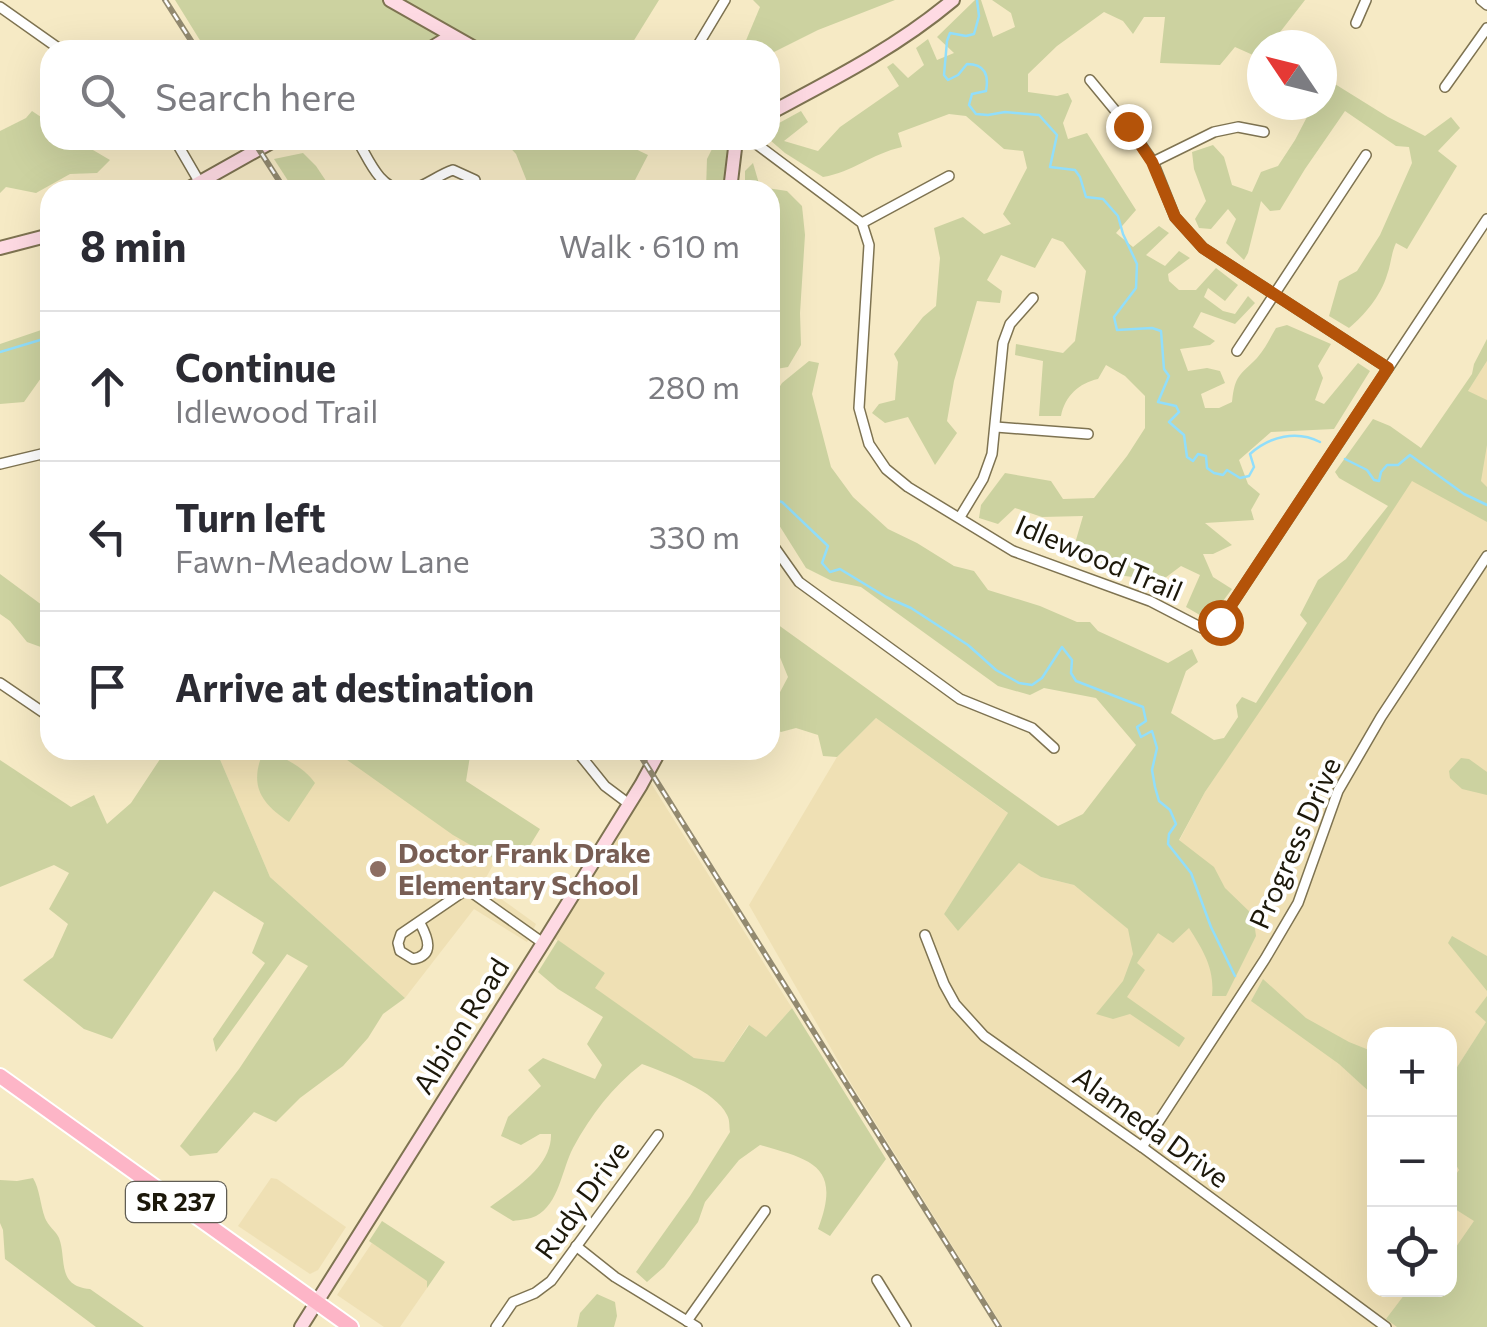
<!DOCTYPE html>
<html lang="en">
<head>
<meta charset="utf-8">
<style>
  body { margin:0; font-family:Commissioner,sans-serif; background:#f7f7f7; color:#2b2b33 }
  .controls { position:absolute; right:30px; bottom:30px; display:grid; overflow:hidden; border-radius:20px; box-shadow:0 10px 40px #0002 }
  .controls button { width:90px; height:90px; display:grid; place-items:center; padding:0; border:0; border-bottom:2px solid #e1e1e2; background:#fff; color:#2b2b33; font:50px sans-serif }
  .compass { position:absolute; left:1247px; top:30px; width:90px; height:90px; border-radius:50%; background:#fff; box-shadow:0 10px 40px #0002; rotate:305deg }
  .stop { position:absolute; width:30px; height:30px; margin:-22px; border:8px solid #b45309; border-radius:50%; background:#fff }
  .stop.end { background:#b45309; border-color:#fff; box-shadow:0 2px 10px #0008 }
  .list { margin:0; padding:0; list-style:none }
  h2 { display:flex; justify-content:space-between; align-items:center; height:130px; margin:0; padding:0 40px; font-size:42px }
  h2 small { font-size:32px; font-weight:400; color:#7c7c81 }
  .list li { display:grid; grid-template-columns:65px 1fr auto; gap:30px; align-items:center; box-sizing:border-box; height:150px; padding:0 40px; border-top:2px solid #e1e1e2 }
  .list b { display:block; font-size:38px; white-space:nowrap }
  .list p { margin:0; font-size:32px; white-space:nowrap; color:#7c7c81 }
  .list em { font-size:32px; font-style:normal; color:#7c7c81 }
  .icon { flex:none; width:55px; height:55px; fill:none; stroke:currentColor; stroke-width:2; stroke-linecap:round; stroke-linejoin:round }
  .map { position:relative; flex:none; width:1487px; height:1327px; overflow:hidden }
  .search { position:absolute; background:#fff; box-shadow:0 10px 40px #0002; left:40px; top:40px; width:740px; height:110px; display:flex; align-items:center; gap:25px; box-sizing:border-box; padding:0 35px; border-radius:30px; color:#7c7c81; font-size:38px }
  .panel { position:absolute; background:#fff; box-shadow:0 10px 40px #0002; left:40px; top:180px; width:740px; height:580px; border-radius:30px }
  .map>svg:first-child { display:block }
  .built { fill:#efe0b4 }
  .green { fill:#ccd2a0 }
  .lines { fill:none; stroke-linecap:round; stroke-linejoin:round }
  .stream { stroke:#91defb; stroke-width:2.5 }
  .street-casing { stroke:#7e7351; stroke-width:12 }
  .secondary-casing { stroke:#7e7351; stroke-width:16 }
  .primary-casing { stroke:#fff; stroke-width:18 }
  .street { stroke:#fff; stroke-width:9 }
  .secondary { stroke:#fedae3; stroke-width:12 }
  .primary { stroke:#fdb5c7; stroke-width:14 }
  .rail-casing { stroke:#938a70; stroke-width:6 }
  .rail { stroke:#fff; stroke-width:2.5; stroke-dasharray:8; stroke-linecap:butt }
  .route { stroke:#b45309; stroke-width:12 }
  .education-dot { fill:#8d6e63; stroke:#fff; stroke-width:4 }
  .labels { text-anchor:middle; stroke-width:8; stroke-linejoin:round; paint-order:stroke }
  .shield { fill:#fff; stroke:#605d54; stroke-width:2.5 }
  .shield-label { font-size:25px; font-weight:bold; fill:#1c180a }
  .street-label { font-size:28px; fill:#1c180a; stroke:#fff }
  .education-label { font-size:28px; font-weight:bold; fill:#785e54; stroke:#fff; text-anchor:start }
</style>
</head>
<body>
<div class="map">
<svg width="1487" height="1327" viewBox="0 0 1487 1327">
  <rect width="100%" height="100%" fill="#f6eac5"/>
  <g class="built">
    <polygon points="1487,361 1487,1021 1450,1078 1450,1034 1374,1034 1374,1290 1450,1290 1450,1116 1487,1147 1487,1327 1003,1327 852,1085 749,905 837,757 876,718 1009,814 944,914 958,930 1020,862 1041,877 1074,885 1137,936 1179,841 1205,792 1366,551"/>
    <polygon points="216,750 365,750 506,841 482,885 536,924 527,942 474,909 405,998 270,877"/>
    <polygon points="649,780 792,1008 765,1038 748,1025 724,1062 694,1058 594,988 605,973 551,936"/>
    <polygon points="271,1178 277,1179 346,1227 318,1270 310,1274 238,1226"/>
    <polygon points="372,1243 428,1281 427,1288 400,1327 384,1327 337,1295"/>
  </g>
  <g class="green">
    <polygon points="175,0 659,0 628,50 478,50 454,37 431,50 206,50"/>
    <polygon points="753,0 895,0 818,30 770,54 770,50 742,50 760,7"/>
    <path d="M975 0H981L993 37 1015 27 1011 13 992 0H1305L1277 36 1275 45H1262V59L1235 47 1220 65 1160 63 1165 17H1144L1133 34 1123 21 1104 12 1057 46 1028 74V92L1057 96 1068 93 1072 101 1063 123 1068 139 1087 133 1136 210 1116 233 1133 247 1159 226 1169 233 1146 255 1165 266 1179 251 1190 258 1168 274 1169 281 1179 290H1196L1216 268 1238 285 1225 301 1208 288 1204 297 1223 311 1235 314 1248 296 1255 303 1235 324 1201 312 1193 327 1215 341 1210 345 1180 349 1188 371 1207 368 1220 371 1225 383 1201 394 1205 408H1219L1232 402C1235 375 1239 376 1257 358 1265 349 1270 338 1276 328L1287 325 1331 344 1318 366 1323 378 1315 400 1324 404 1358 363 1370 371 1334 429 1271 432 1239 460 1248 484 1260 494 1251 510 1254 520 1205 523 1232 545 1213 554H1203L1213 577 1232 589 1214 613 1205 618 1186 607 1200 575 1181 566 1161 581 1118 575 1086 563 1076 540 1083 516 1042 517 1015 508 998 524 979 518 981 505 1005 473 1051 481 1063 499 1094 498 1127 456 1145 428V396L1125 376 1106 365 1098 379C1079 383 1065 396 1061 416H1039L1043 361 1015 355 1016 344 1063 353 1075 341 1086 271 1063 242 1052 238 1035 268 1001 255 987 280 1002 291 1000 303 977 301 954 381 947 421 957 433 935 465 908 417 885 423 872 413 879 404 895 400 898 362 894 354 923 317 936 306 940 258 934 228 963 217 984 234 1011 224 1003 214 1027 168 1023 151 1004 149 966 116 949 114 898 133 902 147C871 154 853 172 823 177L785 153 770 140V128L801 111 808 122 784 141 818 151 840 127 899 86 887 67 893 63 908 78 924 65 916 48 928 39 937 60 954 53 937 37Z"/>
    <path d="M1322 76 1388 117 1425 136 1451 117 1460 128 1438 151 1457 166 1407 249 1396 243C1391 254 1391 264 1387 275 1381 295 1365 315 1349 328L1329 316 1339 281 1357 271 1380 235 1412 163 1409 147 1396 146 1345 111 1305 169 1280 210 1270 211 1261 201 1248 253 1244 260 1226 243 1236 219 1228 209 1211 229 1199 228 1195 219 1206 201 1194 169 1192 152 1213 145 1224 157 1232 185 1252 192 1261 172 1278 166 1295 140 1307 117 1296 105H1322Z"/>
    <polygon points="32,111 50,123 50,140 76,140 110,160 97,173 70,174 36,193 6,187 0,193 0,131 26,118"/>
    <polygon points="503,140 534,140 557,150 569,140 617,140 648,155 634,182 634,190 525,190 528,184 516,154"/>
    <polygon points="726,144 729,155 725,190 706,190 707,159 713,147"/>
    <polygon points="303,153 316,166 332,190 294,190 274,159"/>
    <polygon points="753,163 760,187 787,191 802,206 805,235 800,313 801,345 788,367 770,370 770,190 745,190 745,171"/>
    <polygon points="50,327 50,371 46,371 24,402 0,404 0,344"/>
    <path d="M1487 339V361L1468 391 1487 400V445L1481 481 1487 487V522L1412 481 1303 648 1205 792 1179 840 1214 867 1225 888 1253 915 1256 936 1226 996H1212C1215 969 1203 950 1189 928L1173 943 1158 933 1137 963 1145 970 1127 997 1185 1038 1179 1047 1130 1014 1113 1019 1096 1014 1123 981 1133 954 1128 929 1074 885 1041 877 1019 863 958 931 944 914 1008 813 876 718 837 757 823 756 818 735 796 728 781 732 770 726V711L788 677 777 650 770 643V619L1058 826 1083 814 1136 745 1096 698 1044 688 1030 695 998 686 861 587 832 581 806 568 779 525 770 519V402L782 383 809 361 819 363 812 394 831 467 853 497 888 529 917 543 954 566 974 571 988 590 1040 606 1077 622H1090L1098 631 1168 663 1192 649 1198 662 1186 671 1171 713 1214 740 1224 738 1238 717 1236 705 1242 697 1256 703 1307 623 1300 615 1318 580 1346 559 1388 506 1339 478 1335 472 1373 419 1390 426 1421 448 1472 374 1474 364Z"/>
    <polygon points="0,574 50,611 49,650 27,642 10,621 0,614"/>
    <polygon points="166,750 216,750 270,877 405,998 383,1014 368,1038 343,1066 300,1098 276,1122 254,1112 217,1153 190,1156 180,1146 239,1069 308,966 287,954 216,1052 213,1039 265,963 252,953 264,923 214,891 112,1039 84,1029 23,980 53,957 68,924 49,909 69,873 54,865 0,887 0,760 71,807 94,795 107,824 131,803"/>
    <path d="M264 750C282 756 304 767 315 783L289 822C259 802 249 784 264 750Z"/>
    <polygon points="333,750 471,750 466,781 540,829 526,852 500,862 453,835"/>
    <polygon points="1461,758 1469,759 1487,772 1487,795 1462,789 1450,778 1449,771"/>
    <polygon points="1452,936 1487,956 1487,991 1448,943"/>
    <path d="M558 940 605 973 595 988 694 1058 724 1062 749 1025 766 1037 792 1008 886 1159 830 1236 818 1229C842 1166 812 1160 760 1145L739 1160 705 1202 698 1222 664 1267 647 1282 636 1272 690 1196 730 1132C729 1126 730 1120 727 1115 716 1091 666 1073 642 1064 612 1087 591 1115 573 1148 562 1169 559 1204 536 1216 530 1219 520 1220 513 1221L490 1207C514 1189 552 1167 551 1134H540L521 1145 501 1136 508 1117 541 1086 528 1070 543 1058 595 1079 602 1065 587 1044 603 1017 558 989 538 972Z"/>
    <polygon points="1263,979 1306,1018 1349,1042 1374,1052 1374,1096 1339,1064 1251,1001"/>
    <polygon points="1487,996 1487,1327 1397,1327 1386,1319 1408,1290 1450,1290 1450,1248 1456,1247 1474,1221 1455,1209 1450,1216 1450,1183 1459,1170 1450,1155 1450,1078 1486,1022 1475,1012"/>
    <path d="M33 1178C40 1190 40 1204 45 1218 48 1226 56 1231 59 1238 67 1259 56 1286 90 1289L144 1327H96L5 1259 3 1230 0 1223V1180L17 1181Z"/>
    <polygon points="382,1221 445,1262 427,1288 427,1281 369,1241"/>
    <polygon points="597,1294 615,1302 617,1316 614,1327 577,1327 580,1313"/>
  </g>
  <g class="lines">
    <g class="stream">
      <path d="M977 0 979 16 974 34 966 36 950 33 947 41 944 75 948 80 958 75 967 64C985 64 989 75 986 91L972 94 969 105 976 114 988 115 1005 112 1039 115 1057 135 1050 167 1075 170 1080 177 1086 197 1103 199 1118 216 1123 234 1137 264 1136 288 1114 317 1117 330 1152 328 1161 331 1164 369 1169 376 1158 402 1176 406 1179 412 1169 422 1184 435 1187 457 1193 461 1198 454 1206 456 1207 468 1214 473 1223 475 1227 470 1240 478 1249 476 1254 467 1250 454C1270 436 1297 430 1320 442"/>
      <polyline points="0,352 50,337"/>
      <polyline points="1345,459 1367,470 1374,480 1379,481 1381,472 1387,465 1398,465 1410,455 1464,494 1487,505"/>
      <polyline points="770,499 782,502 828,546 822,563 830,572 840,569 886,597 911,608 968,645 996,670 1019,683 1032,685 1042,678 1062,647 1072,660 1071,673 1076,681 1143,707 1146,721 1137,727 1141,737 1152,731 1157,748 1152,770 1155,787 1159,801 1170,810 1176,824 1169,834 1168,844 1191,873 1211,927 1235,976"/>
    </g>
    <g class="street-casing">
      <g id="street">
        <polyline points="1481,0 1487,5"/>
        <polyline points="0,7 61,50"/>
        <polyline points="1356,23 1366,0"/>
        <polyline points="695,50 725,0"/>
        <polyline points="1090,80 1128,126 1153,162 1175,217 1203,248 1388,368"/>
        <polyline points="1445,87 1487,28"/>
        <polyline points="175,140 200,183"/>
        <path d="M357 140C369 159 378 187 403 190"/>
        <polyline points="751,140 862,223 869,245 859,408 869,444 886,469 908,487 1013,551 1150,601 1202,628 1218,625 1487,219"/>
        <polyline points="1153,162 1214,132 1238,127 1264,132"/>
        <path d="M410 190C426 186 438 175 453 170L475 180"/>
        <polyline points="862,223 949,176"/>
        <polyline points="1237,351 1366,155"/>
        <polyline points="996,427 1088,434"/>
        <polyline points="44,453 50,477"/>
        <polyline points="0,464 50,452"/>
        <polyline points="960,517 983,479 992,454 1003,343 1010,324 1033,298"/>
        <polyline points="770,541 799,582 960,699 1032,728 1054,748"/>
        <polyline points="0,683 50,717"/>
        <polyline points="576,750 605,786 629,804"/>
        <path d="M420 923C428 938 435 955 413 959L400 951 398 943 401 934 467 889 543 943"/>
        <polyline points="925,935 944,984 955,1004 984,1036 1142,1147 1386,1327"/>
        <polyline points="1142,1147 1265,959 1298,903 1338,791 1381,717 1487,556"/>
        <polyline points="576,1246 615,1277 697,1327"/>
        <polyline points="877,1280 906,1327"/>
        <polyline points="687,1321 765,1211"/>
        <polyline points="496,1327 513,1302 535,1293 551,1281 658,1135"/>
      </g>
    </g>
    <g class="secondary-casing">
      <g id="secondary">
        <polyline points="390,0 478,50"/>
        <polyline points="428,50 451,36"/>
        <path d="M770 113C834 79 897 47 953 0"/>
        <polyline points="657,140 686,140"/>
        <polyline points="186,190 275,140"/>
        <polyline points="730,190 736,140"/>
        <polyline points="0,248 50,235"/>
        <polyline points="301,1327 543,943 641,785 660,750"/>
      </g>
    </g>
    <g class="primary-casing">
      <polyline id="primary" points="0,1076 351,1327"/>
    </g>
    <use href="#street" class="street"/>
    <use href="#secondary" class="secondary"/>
    <use href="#primary" class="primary"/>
    <g class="rail-casing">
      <g id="rail">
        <polyline points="165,0 197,50"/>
        <polyline points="253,140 285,190"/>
        <polyline points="637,750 999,1327"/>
      </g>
    </g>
    <use href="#rail" class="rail"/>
  </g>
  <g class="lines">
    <polyline class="route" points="1128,126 1152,162 1175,217 1203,248 1388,368 1220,622"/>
  </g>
  <circle class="education-dot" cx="378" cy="869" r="10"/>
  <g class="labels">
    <rect class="shield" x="126" y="1182" width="100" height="40" rx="8"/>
    <g class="shield-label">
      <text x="176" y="1211">SR 237</text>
    </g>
    <g class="street-label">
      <text transform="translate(1099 558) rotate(23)" y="10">Idlewood Trail</text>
      <text transform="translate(1295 843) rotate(-66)" y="10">Progress Drive</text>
      <text transform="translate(461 1026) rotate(-58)" y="10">Albion Road</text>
      <text transform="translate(1151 1127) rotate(36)" y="10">Alameda Drive</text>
      <text transform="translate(582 1200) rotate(-54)" y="10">Rudy Drive</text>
    </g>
    <g class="education-label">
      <text x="398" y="863">Doctor Frank Drake<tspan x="398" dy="32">Elementary School</tspan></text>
    </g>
  </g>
</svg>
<div class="controls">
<button>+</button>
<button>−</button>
<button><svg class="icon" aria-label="locate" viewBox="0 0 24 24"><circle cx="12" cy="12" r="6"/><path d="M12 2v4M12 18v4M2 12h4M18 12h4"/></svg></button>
</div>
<svg class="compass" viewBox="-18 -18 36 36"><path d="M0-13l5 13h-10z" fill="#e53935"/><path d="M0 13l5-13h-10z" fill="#7c7c81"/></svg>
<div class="stop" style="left:1220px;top:622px"></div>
<div class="stop end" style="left:1128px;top:126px"></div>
<div class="search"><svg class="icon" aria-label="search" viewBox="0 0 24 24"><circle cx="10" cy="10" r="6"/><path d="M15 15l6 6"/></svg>Search here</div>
<section class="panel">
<h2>8 min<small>Walk · 610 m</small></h2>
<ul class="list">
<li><svg class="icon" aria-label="ahead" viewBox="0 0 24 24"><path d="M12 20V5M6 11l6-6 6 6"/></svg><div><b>Continue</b><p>Idlewood Trail</p></div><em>280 m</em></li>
<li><svg class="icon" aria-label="left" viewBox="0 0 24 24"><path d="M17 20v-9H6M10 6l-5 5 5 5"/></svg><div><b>Turn left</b><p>Fawn-Meadow Lane</p></div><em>330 m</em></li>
<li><svg class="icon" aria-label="arrive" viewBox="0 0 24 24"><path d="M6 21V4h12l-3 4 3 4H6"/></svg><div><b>Arrive at destination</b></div></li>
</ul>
</section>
</div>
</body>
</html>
